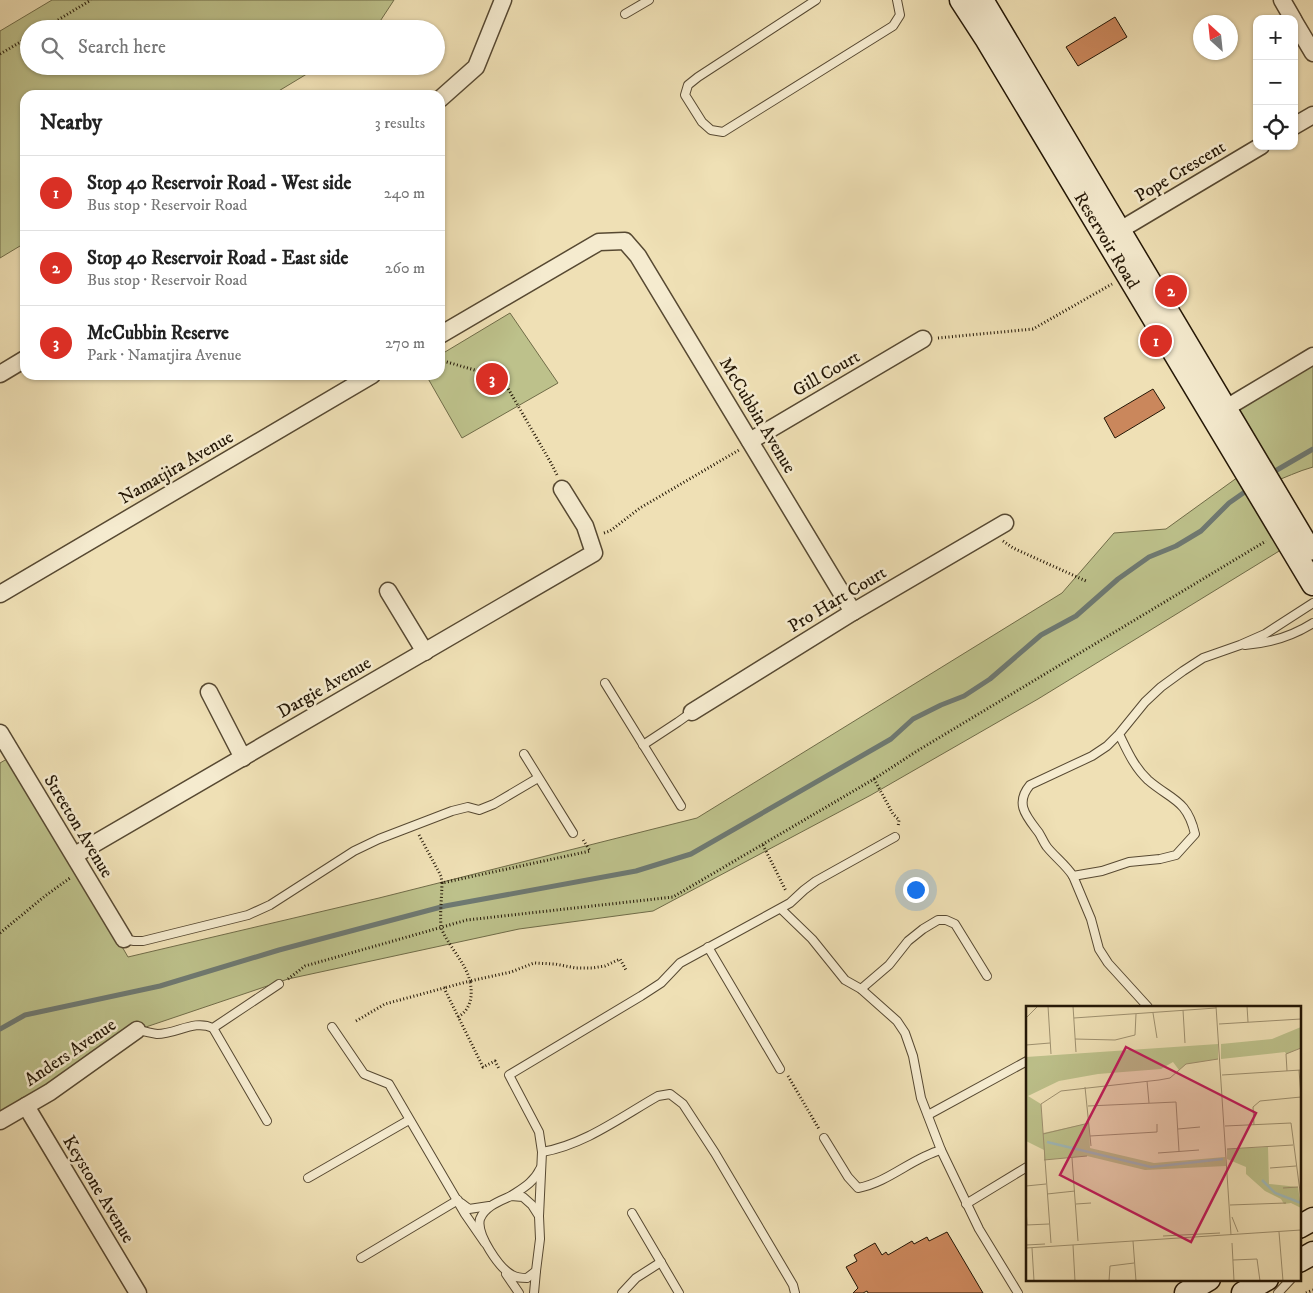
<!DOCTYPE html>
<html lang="en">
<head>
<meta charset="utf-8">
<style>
  body { margin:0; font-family:"IM FELL DW Pica",serif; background:#f6f6f6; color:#222 }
  .controls { position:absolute; right:15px; top:15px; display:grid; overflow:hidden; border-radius:10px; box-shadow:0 1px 4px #0004 }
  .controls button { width:45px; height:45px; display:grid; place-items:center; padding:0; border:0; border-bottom:1px solid #e0e0e0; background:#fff; color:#222; font:25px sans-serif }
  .compass { position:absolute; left:1193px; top:15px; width:45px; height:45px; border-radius:50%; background:#fff; box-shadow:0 1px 4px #0004; rotate:333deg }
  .you { position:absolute; left:915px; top:889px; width:18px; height:18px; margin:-12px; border:4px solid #fff; border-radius:50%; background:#1a73e8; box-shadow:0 0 0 8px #1a73e833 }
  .badge { display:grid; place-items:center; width:32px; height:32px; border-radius:50%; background:#d93025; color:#fff; font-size:16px; font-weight:700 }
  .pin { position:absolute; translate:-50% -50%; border:2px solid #fff; box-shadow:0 1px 5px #0006 }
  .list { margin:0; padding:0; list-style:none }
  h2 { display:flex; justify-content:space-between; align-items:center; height:65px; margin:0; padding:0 20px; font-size:21px }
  h2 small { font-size:16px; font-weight:400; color:#767676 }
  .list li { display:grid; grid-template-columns:32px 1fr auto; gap:15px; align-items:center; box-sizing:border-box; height:75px; padding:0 20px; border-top:1px solid #e0e0e0 }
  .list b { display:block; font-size:19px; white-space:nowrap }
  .list p { margin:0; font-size:16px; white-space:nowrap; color:#767676 }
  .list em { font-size:16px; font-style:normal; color:#767676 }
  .icon { flex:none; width:28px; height:28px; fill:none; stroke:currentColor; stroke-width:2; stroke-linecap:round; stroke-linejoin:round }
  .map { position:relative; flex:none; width:1313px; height:1293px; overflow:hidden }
  .search { position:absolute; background:#fff; box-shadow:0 1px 4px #0004; left:20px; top:20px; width:425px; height:55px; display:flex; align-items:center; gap:12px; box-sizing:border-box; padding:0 18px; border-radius:28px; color:#767676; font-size:19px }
  .panel { position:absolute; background:#fff; box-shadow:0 1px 4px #0004; left:20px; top:90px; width:425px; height:290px; border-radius:15px }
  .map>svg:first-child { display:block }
  .park { fill:#bdc18b; stroke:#706c48 }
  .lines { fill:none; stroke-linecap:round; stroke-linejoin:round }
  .stream { stroke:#6e7972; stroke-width:5 }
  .building { fill:#ca875c; stroke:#241706 }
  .service-casing { stroke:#574932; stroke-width:10 }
  .minor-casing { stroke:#574932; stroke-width:19 }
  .secondary-casing { stroke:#241706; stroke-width:25 }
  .path { stroke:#241706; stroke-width:3; stroke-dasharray:1 2.5; stroke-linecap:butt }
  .service { stroke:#f5ebcf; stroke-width:8 }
  .minor { stroke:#f5ebcf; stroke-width:16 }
  .secondary { stroke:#f5ebcf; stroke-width:22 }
  .labels { text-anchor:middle; stroke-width:5; stroke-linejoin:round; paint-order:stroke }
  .street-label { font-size:18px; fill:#241706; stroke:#f5ebcf }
  .inset-river { fill:none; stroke:#a0baba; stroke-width:2.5 }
  .inset-road { fill:none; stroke:#9e906f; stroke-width:1 }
  .view { fill:#c2185b; fill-opacity:0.15; stroke:#c2185b; stroke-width:2.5 }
  .inset-edge { fill:none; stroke:#241706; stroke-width:2.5 }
</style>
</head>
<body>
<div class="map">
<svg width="1313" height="1293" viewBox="0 0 1313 1293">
  <rect width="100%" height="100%" fill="#efe0b5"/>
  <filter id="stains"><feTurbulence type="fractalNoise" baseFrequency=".004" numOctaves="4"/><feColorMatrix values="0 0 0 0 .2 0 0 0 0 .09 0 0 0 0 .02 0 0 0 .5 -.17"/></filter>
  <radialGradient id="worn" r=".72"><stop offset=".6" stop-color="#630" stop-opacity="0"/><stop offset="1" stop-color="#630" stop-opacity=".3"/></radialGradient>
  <g class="park">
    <polygon points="52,0 394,0 375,29 29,29 29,66 320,66 272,95 25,95 25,243 0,258 0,31"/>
    <polygon points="510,313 558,383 462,438 426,375 440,375 440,355"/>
    <path d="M1313 356V467C1298 471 1285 478 1270 483L1226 408Z"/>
    <polygon points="1245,472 1289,545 1038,699 871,795 653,911 519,929 288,979 137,1030 0,1115 0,763 12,756 128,957 379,898 697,818 1062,593 1114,533 1166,529"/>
  </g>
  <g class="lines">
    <g class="stream">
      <polyline points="1270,474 1313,449"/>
      <polyline points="0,1029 25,1015 160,986 279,950 445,906 636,871 691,854 891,739 913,719 941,705 964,696 990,679 1041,635 1076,616 1118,579 1149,557 1176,546 1201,531 1229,503 1249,489"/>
    </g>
  </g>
  <g class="building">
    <polygon points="1115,17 1127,37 1078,66 1066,47"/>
    <polygon points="1153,389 1165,408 1115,438 1104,418"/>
    <polygon points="947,1232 983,1293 868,1293 867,1291 863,1293 853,1293 858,1288 846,1267 857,1261 854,1255 875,1243 882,1255 886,1252 888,1255 912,1241 914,1244 927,1237 929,1241"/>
  </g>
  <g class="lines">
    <g class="service-casing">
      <g id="service">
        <polyline points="816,0 698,77 688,85 685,95 702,122 711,130 723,132 893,26 900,15 897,0"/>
        <polyline points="625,14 649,0"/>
        <path d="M1245 645C1270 643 1291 637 1313 623"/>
        <polyline points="605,683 681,806"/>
        <path d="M1119 734C1127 750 1134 767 1148 780 1171 800 1187 799 1195 834L1176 855 1160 859 1129 862 1102 871 1073 876C1066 865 1055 857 1047 847 1044 843 1042 838 1039 833 1027 817 1014 804 1030 785L1092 756 1107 746 1119 734 1145 702 1161 687 1183 671 1203 658 1240 645 1265 634 1313 603"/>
        <polyline points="643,745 678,722 692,712"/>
        <polyline points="524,754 573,833"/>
        <polyline points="1073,876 1091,919 1099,949 1108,963 1148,1007"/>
        <polyline points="781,909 812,939 845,980 861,989 897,1021 905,1033 913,1056 921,1098 941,1150 979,1229 1018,1293"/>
        <polyline points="124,939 134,941 143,941 248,915 270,905 354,851 379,839 452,811 468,807 479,810 494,804 538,778"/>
        <polyline points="708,947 780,1069"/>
        <polyline points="861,989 889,965 908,941 923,929 938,920 946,920 955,924 987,976"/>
        <polyline points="332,1027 364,1074 389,1084 465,1214 485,1243"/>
        <polyline points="213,1028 267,1121"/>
        <path d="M137 1030C144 1031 151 1033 157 1034 177 1034 194 1019 213 1028L279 984"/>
        <polyline points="928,1115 1027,1061"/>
        <path d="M824 1138 848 1177 858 1188C889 1182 912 1158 941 1150"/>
        <path d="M542 1152C584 1145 621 1117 658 1096L670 1094 683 1104 715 1153 793 1285 795 1293"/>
        <polyline points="308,1178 409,1120"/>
        <path d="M511 1196 523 1197 532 1205 539 1216 540 1239 536 1271 527 1278C521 1278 517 1278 512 1275 499 1268 476 1234 480 1219 485 1206 500 1201 511 1196Z"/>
        <path d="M511 1196C523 1188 534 1182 540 1169"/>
        <polyline points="461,1203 469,1209 489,1206"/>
        <polyline points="966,1204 1027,1167"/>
        <polyline points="632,1213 679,1293"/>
        <polyline points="539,1216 542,1152 539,1132 509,1075 641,996 661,983 680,963 790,903 804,890 816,881 895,837"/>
        <polyline points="361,1258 458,1200"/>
        <polyline points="506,1274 519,1293"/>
        <polyline points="534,1293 536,1271"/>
        <polyline points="622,1293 636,1278 661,1262"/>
        <polyline points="1278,1293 1291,1279"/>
      </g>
    </g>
    <g class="minor-casing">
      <g id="minor">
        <polyline points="1282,0 1293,19"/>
        <polyline points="1294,21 1313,53"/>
        <polyline points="440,99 476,67 503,0"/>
        <polyline points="1294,126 1313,115"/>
        <polyline points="1120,230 1261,146"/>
        <polyline points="440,335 599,242 625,241 638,256 853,612"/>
        <polyline points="0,374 25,359"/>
        <polyline points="1226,408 1313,356"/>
        <polyline points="750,441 923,339"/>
        <polyline points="388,591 425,652"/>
        <polyline points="0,594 372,375"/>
        <polyline points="209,692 243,758"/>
        <polyline points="692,712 853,612 1005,523"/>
        <polyline points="0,733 124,939"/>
        <polyline points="75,855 594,553 585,526 562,489"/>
        <polyline points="26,1106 138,1293"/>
        <polyline points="0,1121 50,1092 137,1030"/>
      </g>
    </g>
    <g class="secondary-casing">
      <g id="secondary">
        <path id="s1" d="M961 0 987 40 1313 584"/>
        <polyline points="982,0 1309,549"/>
        <polyline points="1299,1227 1313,1219"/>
        <polyline points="1299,1261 1313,1253"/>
        <polyline points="1186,1293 1209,1279"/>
        <polyline points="1243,1293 1267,1279"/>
      </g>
    </g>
    <g class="path">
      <polyline points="43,29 91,0"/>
      <polyline points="0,54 29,37"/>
      <polyline points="938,338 1033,329 1112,284"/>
      <polyline points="440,360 502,378 551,463 557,475"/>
      <polyline points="604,533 610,531 640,508 739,450"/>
      <polyline points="1003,541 1013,548 1086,581"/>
      <polyline points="874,779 917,751 1266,541"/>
      <polyline points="419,835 441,876 442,883 590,851 582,838"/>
      <polyline points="763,845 786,891"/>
      <path d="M442 883C442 894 439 922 442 930 450 948 465 962 470 981L444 988"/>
      <polyline points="0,933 45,896 70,878"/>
      <polyline points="288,979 305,966 467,920 673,897 874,779 893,814 899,820 898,827"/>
      <path d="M458 1017C471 1009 473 996 470 981L511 972 534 963 555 964 576 968H592L605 966 620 959 626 970"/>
      <polyline points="356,1021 385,1004 444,988 483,1067 495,1061 499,1069"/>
      <polyline points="788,1076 819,1129"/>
      <polyline points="1306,1293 1313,1290"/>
    </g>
    <use href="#service" class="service"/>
    <use href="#minor" class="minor"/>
    <use href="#secondary" class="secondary"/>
  </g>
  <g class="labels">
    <g class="street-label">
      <text transform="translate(1180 171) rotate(-31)" y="6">Pope Crescent</text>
      <text dy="6" stroke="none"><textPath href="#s1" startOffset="281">Reservoir Road</textPath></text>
      <text transform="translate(826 373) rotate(-30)" y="6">Gill Court</text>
      <text transform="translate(758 415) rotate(59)" y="6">McCubbin Avenue</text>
      <text transform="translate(176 467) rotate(-30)" y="6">Namatjira Avenue</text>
      <text transform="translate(837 599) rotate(-31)" y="6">Pro Hart Court</text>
      <text transform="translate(324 687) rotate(-30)" y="6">Dargie Avenue</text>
      <text transform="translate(79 826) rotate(59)" y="6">Streeton Avenue</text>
      <text transform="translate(70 1052) rotate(-34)" y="6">Anders Avenue</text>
      <text transform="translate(99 1189) rotate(59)" y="6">Keystone Avenue</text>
    </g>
  </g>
  <g transform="translate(1026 1006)">
    <rect width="275" height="275" fill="#efe0b5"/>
    <path d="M275 21V42L260 48 259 46 195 53V38L246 33ZM192 38V53L160 58 153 64 147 56 135 63 72 68 33 75 2 90 15 98 17 127 63 117 64 142 128 157 199 151 200 160 119 164 61 150 18 154V144L0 135V51ZM242 141 243 178 272 181 275 202 265 197 258 198 255 193 239 185 220 168V161L201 153V143Z" fill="#bdc18b"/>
    <path class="inset-river" d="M21 136 125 161 197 153M236 174 249 187 275 197"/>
    <path class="inset-road" d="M22 0 25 48M47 0 50 46M190 0 205 229M221 0 222 16M157 4 159 37M127 7 131 32M0 12 12 0M48 12 190 2M193 18 275 13M49 33 89 34 109 29 110 8M0 39 24 37M273 64 275 91M261 65 260 48 275 42M196 69 275 64M121 75 123 97M59 81 65 140M62 100 150 96 153 145M228 119 227 101 234 95 275 91M199 120 265 117 275 193M152 123 174 121M17 128 63 117M64 130 131 126V118M201 143 267 139M132 147 173 144M46 152 52 235M18 154 61 150M244 162 270 160M0 180 20 178M257 182 272 181M21 188 49 185M50 198 65 197M204 199 260 197M0 201 1 219M206 211 212 226M0 219 23 218M253 226 257 275M137 230 194 227M107 235 110 275M25 237 15 98 35 85 133 74 144 72 160 58 192 53M206 237 208 275M0 239 19 238M47 239 49 275M0 242 275 224M6 242 8 275M207 254 231 253 234 275M83 275 84 260 108 257"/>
    <path class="view" d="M100 41 230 107 165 236 34 169Z"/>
    <rect width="275" height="275" class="inset-edge"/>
  </g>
  <rect width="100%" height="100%" filter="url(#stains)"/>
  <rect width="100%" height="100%" fill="url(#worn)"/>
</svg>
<div class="controls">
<button>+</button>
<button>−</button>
<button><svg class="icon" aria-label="locate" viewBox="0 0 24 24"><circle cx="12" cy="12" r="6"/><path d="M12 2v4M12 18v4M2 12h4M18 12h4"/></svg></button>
</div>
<svg class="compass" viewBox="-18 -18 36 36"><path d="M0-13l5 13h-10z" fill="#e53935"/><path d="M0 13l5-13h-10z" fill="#767676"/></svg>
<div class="you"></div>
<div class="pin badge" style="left:1156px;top:341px">1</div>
<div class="pin badge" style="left:1171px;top:291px">2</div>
<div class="pin badge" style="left:492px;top:379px">3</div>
<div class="search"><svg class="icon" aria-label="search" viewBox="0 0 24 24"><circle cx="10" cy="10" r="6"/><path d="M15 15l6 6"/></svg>Search here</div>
<section class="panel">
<h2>Nearby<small>3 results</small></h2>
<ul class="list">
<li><span class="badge">1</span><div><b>Stop 40 Reservoir Road - West side</b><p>Bus stop · Reservoir Road</p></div><em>240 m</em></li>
<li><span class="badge">2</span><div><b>Stop 40 Reservoir Road - East side</b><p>Bus stop · Reservoir Road</p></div><em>260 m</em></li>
<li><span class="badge">3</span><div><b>McCubbin Reserve</b><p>Park · Namatjira Avenue</p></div><em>270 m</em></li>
</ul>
</section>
</div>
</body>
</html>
